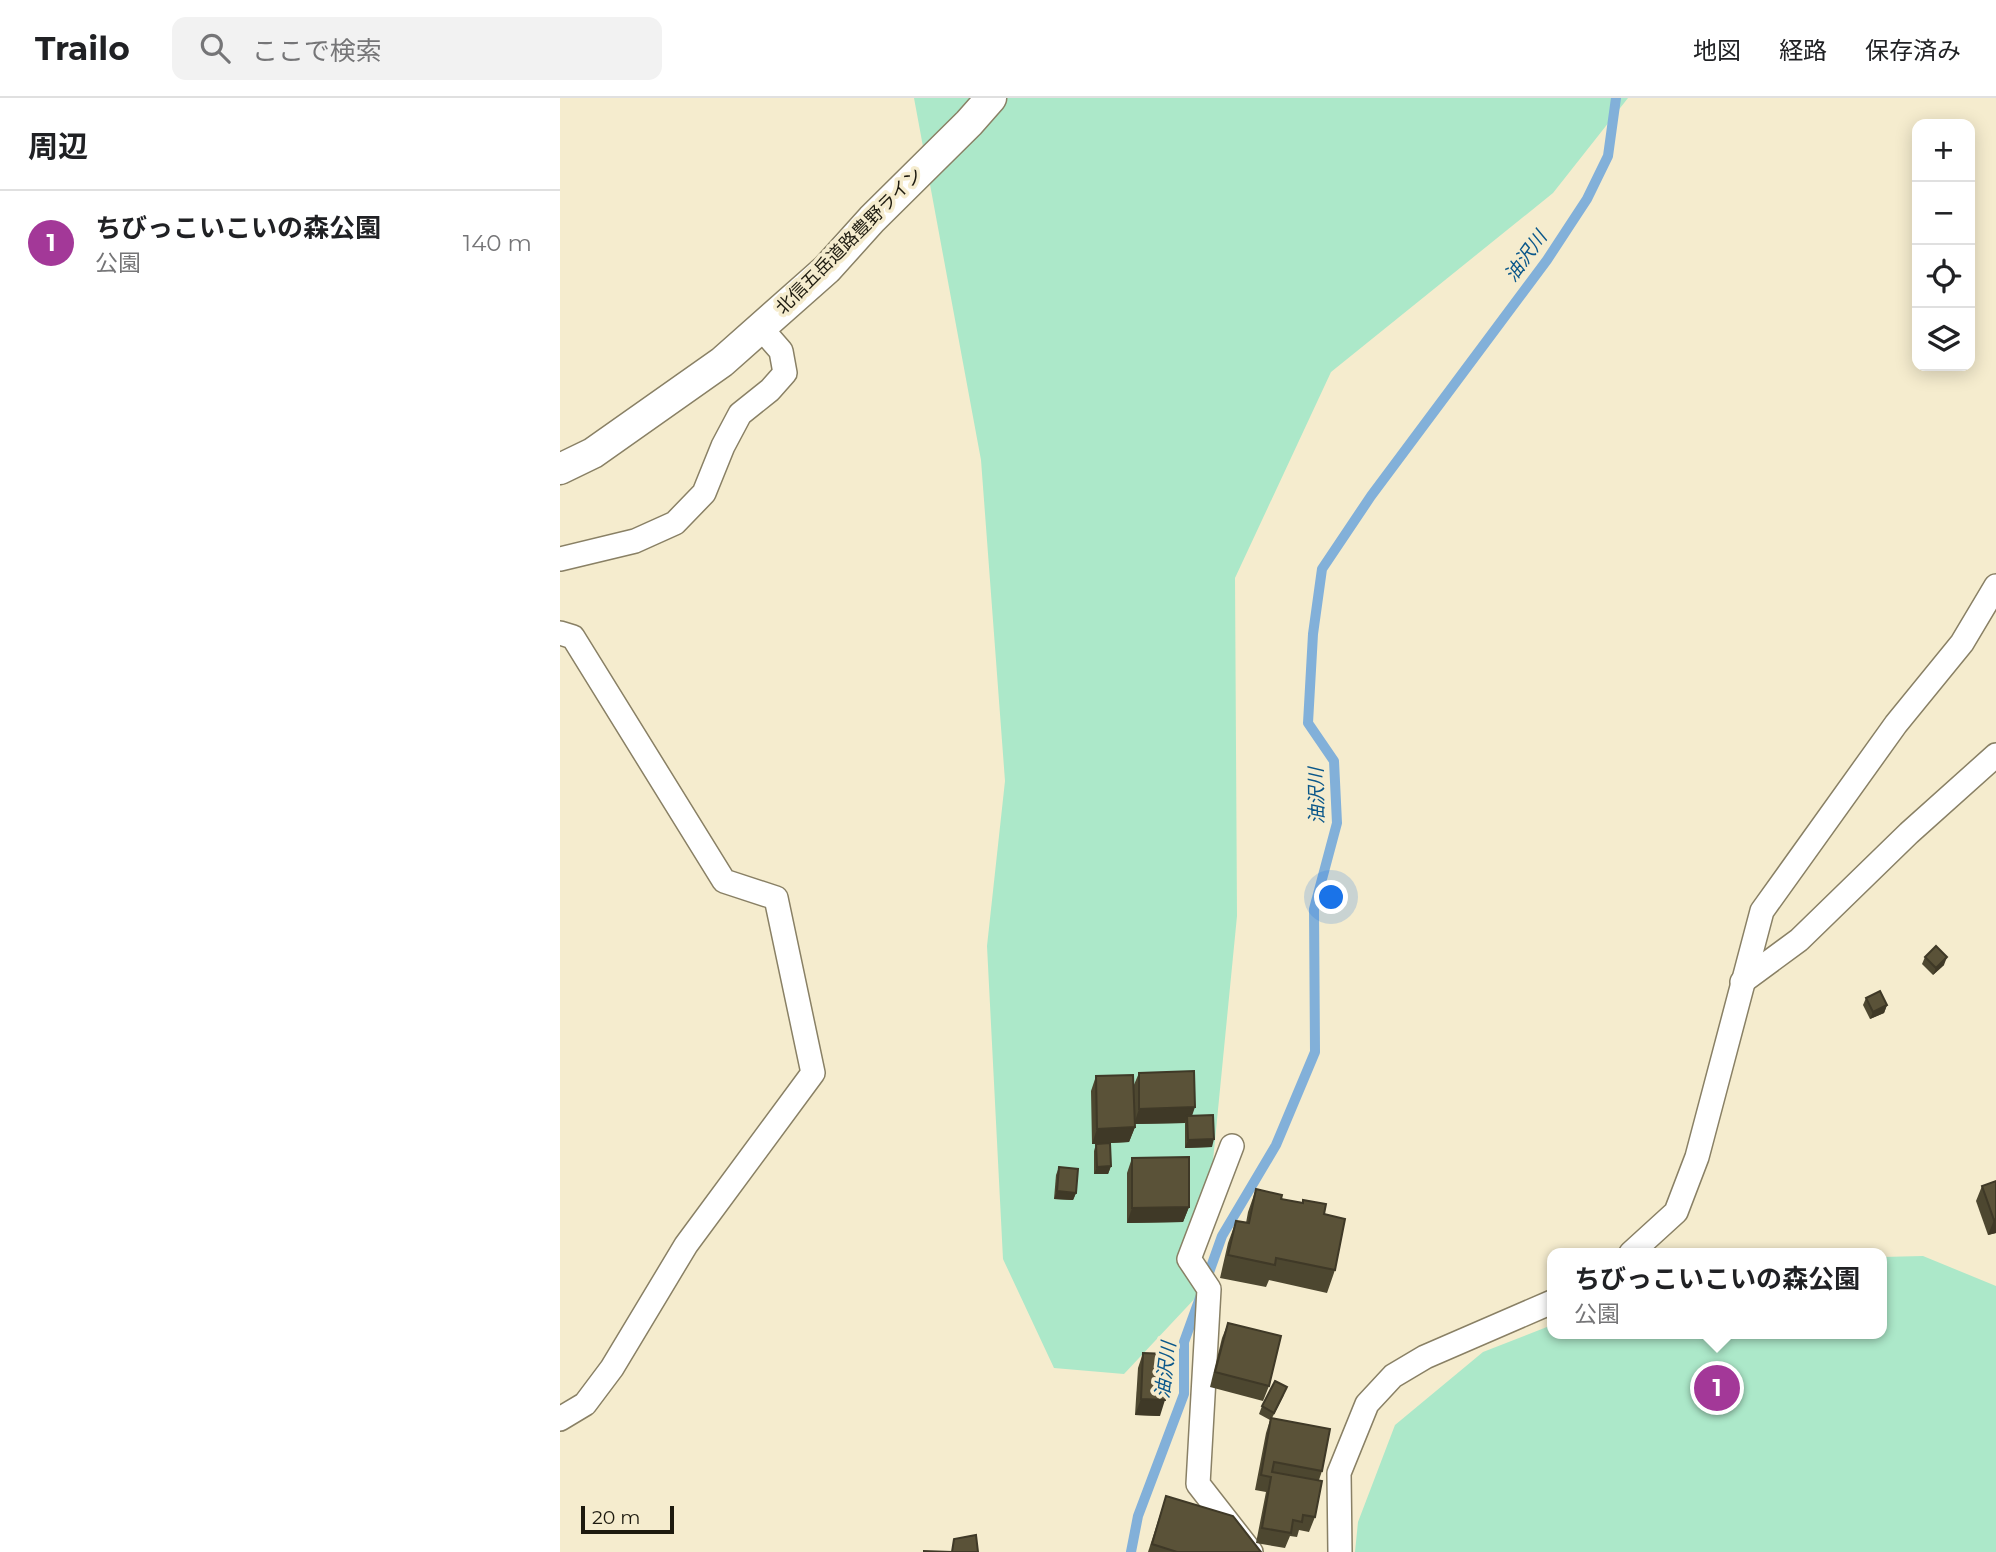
<!DOCTYPE html>
<html lang="ja">
<head>
<meta charset="utf-8">
<style>
  body { margin:0; font-family:Montserrat,"Noto Sans JP",sans-serif; background:#f2f2f2; color:#202124 }
  .controls { position:absolute; right:21px; top:21px; display:grid; overflow:hidden; border-radius:14px; box-shadow:0 4px 18px #0003 }
  .controls button { width:63px; height:63px; display:grid; place-items:center; padding:0; border:0; border-bottom:2px solid #e0e0e0; background:#fff; color:#202124; font:35px sans-serif }
  .scale { position:absolute; left:21px; bottom:18px; width:93px; box-sizing:border-box; padding-left:7px; border:4px solid #1d1a0f; border-top:0; font-size:19px; line-height:24px; white-space:nowrap; color:#1d1a0f; -webkit-text-stroke:5px #f5ecce; paint-order:stroke }
  .you { position:absolute; left:772px; top:800px; width:24px; height:24px; margin:-18px; border:5px solid #fff; border-radius:50%; background:#1a73e8; box-shadow:0 0 0 10px #1a73e833 }
  .badge { display:grid; place-items:center; width:46px; height:46px; border-radius:50%; background:#a33898; color:#fff; font-size:23px; font-weight:700 }
  .pin { position:absolute; translate:-50% -50%; border:4px solid #fff; box-shadow:0 2px 7px #0006 }
  .popup { position:absolute; left:987px; top:1150px; width:340px; height:91px; box-sizing:border-box; display:grid; place-content:center; border-radius:14px; background:#fff; filter:drop-shadow(0 2px 5px #0005); font-size:23px; white-space:nowrap; color:#757577 }
  .popup b { font-size:26px; color:#202124 }
  .popup::after { content:''; position:absolute; left:50%; top:100%; margin-left:-14px; border:14px solid transparent; border-top-color:#fff }
  .list { margin:0; padding:0; list-style:none }
  h2 { display:flex; justify-content:space-between; align-items:center; height:91px; margin:0; padding:0 28px; font-size:30px }
  h2 small { font-size:23px; font-weight:400; color:#757577 }
  .list li { display:grid; grid-template-columns:46px 1fr auto; gap:21px; align-items:center; box-sizing:border-box; height:105px; padding:0 28px; border-top:2px solid #e0e0e0 }
  .list b { display:block; font-size:26px; white-space:nowrap }
  .list p { margin:0; font-size:23px; white-space:nowrap; color:#757577 }
  .list em { font-size:23px; font-style:normal; color:#757577 }
  .icon { flex:none; width:38px; height:38px; fill:none; stroke:currentColor; stroke-width:2; stroke-linecap:round; stroke-linejoin:round }
  .map { position:relative; flex:none; width:1436px; height:1454px; overflow:hidden }
  header { display:flex; align-items:center; gap:42px; box-sizing:border-box; height:98px; padding:0 35px; background:#fff; border-bottom:2px solid #e0e0e0 }
  header strong { font-size:33px }
  nav { display:flex; gap:38px; margin-inline-start:auto; font-size:24px }
  .search { width:490px; height:63px; background:#f2f2f2; display:flex; align-items:center; gap:18px; box-sizing:border-box; padding:0 24px; border-radius:14px; color:#757577; font-size:26px }
  main { display:flex }
  aside { flex:1; background:#fff }
  .map>svg:first-child { display:block }
  .green { fill:#ace8c9 }
  .lines { fill:none; stroke-linecap:round; stroke-linejoin:round }
  .stream { stroke:#82b0d9; stroke-width:10 }
  .minor-casing { stroke:#898065; stroke-width:26 }
  .tertiary-casing { stroke:#898065; stroke-width:33 }
  .minor { stroke:#fff; stroke-width:23 }
  .tertiary { stroke:#fff; stroke-width:30 }
  .wall { fill:#4d4730 }
  .shaded-wall { fill:#3f3927 }
  .building { fill:#5a5238; stroke:#3f3927; stroke-width:2 }
  .labels { text-anchor:middle; stroke-width:7; stroke-linejoin:round; paint-order:stroke }
  .street-label { font-size:18px; fill:#1d1a0f; stroke:#f5ecce }
  .water-label { font-size:19px; font-style:italic; fill:#0a578a; stroke:#f5ecce }
</style>
</head>
<body>
<header>
<strong>Trailo</strong>
<div class="search"><svg class="icon" aria-label="search" viewBox="0 0 24 24"><circle cx="10" cy="10" r="6"/><path d="M15 15l6 6"/></svg>ここで検索</div>
<nav><a>地図</a><a>経路</a><a>保存済み</a></nav>
</header>
<main>
<aside>
<h2>周辺<small></small></h2>
<ul class="list">
<li><span class="badge">1</span><div><b>ちびっこいこいの森公園</b><p>公園</p></div><em>140 m</em></li>
</ul>
</aside>
<div class="map">
<svg width="1436" height="1454" viewBox="0 0 1436 1454">
  <rect width="100%" height="100%" fill="#f5ecce"/>
  <g class="green">
    <polygon points="354,0 1068,0 993,95 771,274 675,480 677,818 640,1195 564,1276 494,1270 443,1161 427,848 445,683 421,362"/>
    <polygon points="1363,1158 1436,1188 1436,1454 795,1454 798,1424 835,1327 923,1254 992,1227 992,1236 1322,1236 1322,1159"/>
  </g>
  <g class="lines">
    <g class="stream">
      <polyline points="646,1183 662,1138 716,1047 755,954 754,811 777,725 774,663 748,625 753,536 762,471 811,398 987,162 1027,101 1048,58 1056,0"/>
      <polyline points="571,1454 578,1418 624,1296 624,1244 641,1197"/>
    </g>
    <g class="minor-casing">
      <g id="minor">
        <polyline points="0,461 75,443 115,425 144,395 163,348 180,316 210,292 225,275 221,253 201,230"/>
        <polyline points="0,535 13,539 164,783 216,800 253,975 126,1147 52,1270 25,1306 0,1321"/>
        <polyline points="1182,884 1239,842 1349,735 1436,657"/>
        <polyline points="672,1048 629,1161 649,1191 638,1386 691,1454"/>
        <polyline points="1071,1155 1116,1114 1137,1059 1202,813 1336,626 1402,545 1436,488"/>
        <polyline points="780,1454 779,1375 807,1306 833,1278 865,1259 992,1204"/>
      </g>
    </g>
    <g class="tertiary-casing">
      <polyline id="tertiary" points="0,371 33,355 162,264 267,171 312,121 409,25 431,0"/>
    </g>
    <use href="#minor" class="minor"/>
    <use href="#tertiary" class="tertiary"/>
  </g>
  <g class="wall">
    <polygon points="1365,859 1384,867 1373,877 1362,866"/>
    <polygon points="1306,900 1327,907 1324,915 1310,921 1303,907"/>
    <polygon points="579,975 632,1018 652,1049 625,1050 625,1025 574,1026 575,1029 569,1044 550,1045 551,1068 548,1076 534,1076 534,1053 536,1046 532,1046 531,993 536,978 573,989"/>
    <polygon points="572,1060 629,1109 623,1124 567,1125 567,1075"/>
    <polygon points="499,1069 516,1095 513,1102 494,1101 496,1077"/>
    <polygon points="1436,1083 1436,1135 1428,1137 1416,1103 1422,1088"/>
    <polygon points="696,1091 764,1116 775,1172 767,1195 709,1182 706,1189 660,1180 668,1145 676,1123 686,1125 688,1114"/>
    <polygon points="668,1225 709,1288 703,1303 650,1289 662,1240"/>
    <polygon points="583,1255 600,1318 575,1317 578,1270"/>
    <polygon points="724,1297 712,1320 762,1373 759,1382 755,1419 749,1434 739,1432 737,1439 730,1438 725,1450 696,1445 706,1394 695,1392 706,1335 710,1322 699,1316 702,1308"/>
    <polygon points="606,1398 701,1454 588,1454"/>
  </g>
  <g class="shaded-wall">
    <polygon points="1387,859 1384,867 1373,877 1376,870"/>
    <polygon points="1327,907 1324,915 1310,921 1313,914"/>
    <polygon points="635,1009 630,1024 627,1018 625,1025 574,1026 579,1011"/>
    <polygon points="575,1029 569,1044 532,1046 537,1031"/>
    <polygon points="654,1041 652,1049 625,1050 628,1042"/>
    <polygon points="551,1068 548,1076 534,1076 537,1069"/>
    <polygon points="497,1093 516,1095 513,1102 494,1101"/>
    <polygon points="629,1109 623,1124 567,1125 572,1110"/>
    <polygon points="1436,1121 1436,1135 1428,1137 1434,1122"/>
    <polygon points="581,1301 605,1302 600,1318 575,1317"/>
  </g>
  <g class="building">
    <polygon points="1376,848 1387,859 1376,870 1365,859"/>
    <polygon points="1320,893 1327,907 1313,914 1306,900"/>
    <polygon points="634,973 635,1009 579,1011 579,975"/>
    <polygon points="573,977 575,1029 537,1031 536,978"/>
    <polygon points="653,1017 654,1041 628,1042 627,1018"/>
    <polygon points="550,1045 551,1068 537,1069 536,1046"/>
    <polygon points="629,1059 629,1109 572,1110 572,1060"/>
    <polygon points="499,1069 518,1071 516,1095 497,1093"/>
    <polygon points="1436,1083 1436,1121 1434,1122 1422,1088"/>
    <polygon points="696,1091 722,1097 721,1101 743,1105 743,1102 766,1106 764,1116 785,1121 775,1172 716,1160 715,1167 668,1157 676,1123 689,1125"/>
    <polygon points="668,1225 721,1238 709,1288 655,1274"/>
    <polygon points="583,1255 607,1256 605,1302 581,1301"/>
    <polygon points="715,1283 727,1289 714,1315 702,1308"/>
    <polygon points="711,1320 770,1331 762,1373 714,1364 712,1374 762,1383 755,1419 743,1417 742,1424 733,1422 731,1435 702,1430 711,1379 701,1377"/>
    <polygon points="606,1398 673,1418 701,1454 617,1454 592,1446"/>
    <polygon points="416,1437 418,1454 364,1454 364,1453 392,1454 394,1441"/>
  </g>
  <g class="labels">
    <g class="street-label">
      <text transform="translate(289 143) rotate(-45)" y="6">北信五岳道路豊野ライン</text>
    </g>
    <g class="water-label">
      <text transform="translate(965 158) rotate(-54)" y="7">油沢川</text>
      <text transform="translate(756 698) rotate(-91)" y="7">油沢川</text>
      <text transform="translate(605 1272) rotate(-83)" y="7">油沢川</text>
    </g>
  </g>
</svg>
<div class="controls">
<button>+</button>
<button>−</button>
<button><svg class="icon" aria-label="locate" viewBox="0 0 24 24"><circle cx="12" cy="12" r="6"/><path d="M12 2v4M12 18v4M2 12h4M18 12h4"/></svg></button>
<button><svg class="icon" aria-label="layers" viewBox="0 0 24 24"><path d="M12 4l9 5-9 5-9-5zM3 14l9 5 9-5"/></svg></button>
</div>
<div class="scale">20 m</div>
<div class="you"></div>
<div class="pin badge" style="left:1157px;top:1290px">1</div>
<div class="popup"><b>ちびっこいこいの森公園</b>公園</div>
</div>
</main>
</body>
</html>
